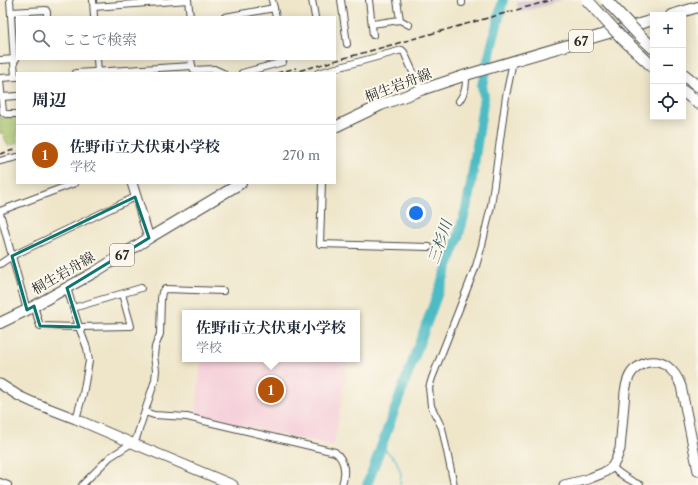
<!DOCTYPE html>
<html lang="ja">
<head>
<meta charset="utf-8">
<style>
  body { margin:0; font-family:"Libre Caslon Text","Noto Serif JP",serif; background:#f2f2f3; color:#1f2937 }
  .controls { position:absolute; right:12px; top:12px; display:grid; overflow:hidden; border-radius:0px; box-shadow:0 2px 10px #0003 }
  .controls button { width:36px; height:36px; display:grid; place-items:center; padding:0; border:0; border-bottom:1px solid #e0e1e3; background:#fff; color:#1f2937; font:20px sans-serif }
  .you { position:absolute; left:416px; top:213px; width:14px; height:14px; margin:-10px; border:3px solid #fff; border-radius:50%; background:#1a73e8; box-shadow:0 0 0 6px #1a73e833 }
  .badge { display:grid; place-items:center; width:26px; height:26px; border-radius:50%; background:#b45309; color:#fff; font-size:13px; font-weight:700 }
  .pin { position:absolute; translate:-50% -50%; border:2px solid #fff; box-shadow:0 1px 4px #0006 }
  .popup { position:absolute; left:182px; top:310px; width:178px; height:52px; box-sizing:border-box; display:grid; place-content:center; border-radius:0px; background:#fff; filter:drop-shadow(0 1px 3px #0005); font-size:13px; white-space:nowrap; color:#747a83 }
  .popup b { font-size:15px; color:#1f2937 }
  .popup::after { content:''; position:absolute; left:50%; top:100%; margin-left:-8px; border:8px solid transparent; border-top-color:#fff }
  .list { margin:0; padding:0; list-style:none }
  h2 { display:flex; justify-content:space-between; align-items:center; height:52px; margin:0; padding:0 16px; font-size:17px }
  h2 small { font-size:13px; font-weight:400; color:#747a83 }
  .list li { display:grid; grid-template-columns:26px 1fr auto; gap:12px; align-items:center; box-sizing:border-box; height:60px; padding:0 16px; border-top:1px solid #e0e1e3 }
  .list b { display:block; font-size:15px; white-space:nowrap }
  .list p { margin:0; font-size:13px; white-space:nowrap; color:#747a83 }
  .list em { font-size:13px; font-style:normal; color:#747a83 }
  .icon { flex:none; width:22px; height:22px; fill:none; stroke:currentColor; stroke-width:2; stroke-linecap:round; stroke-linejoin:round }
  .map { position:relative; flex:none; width:698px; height:485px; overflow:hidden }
  .search { position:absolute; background:#fff; box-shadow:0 2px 10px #0003; left:16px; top:16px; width:320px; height:44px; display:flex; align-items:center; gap:10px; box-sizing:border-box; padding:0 14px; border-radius:0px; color:#747a83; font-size:15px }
  .panel { position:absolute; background:#fff; box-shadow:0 2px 10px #0003; left:16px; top:72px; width:320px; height:112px; border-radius:0px }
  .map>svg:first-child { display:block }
  .built { fill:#f5cfda }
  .industrial { fill:#d1bdcb }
  .green { fill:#a8c46b; stroke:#6a784b }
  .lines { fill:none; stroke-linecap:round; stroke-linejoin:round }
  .stream { stroke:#4dbbc4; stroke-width:1.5 }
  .river { stroke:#4dbbc4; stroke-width:10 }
  .street-casing { stroke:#484743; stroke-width:8 }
  .secondary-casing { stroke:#484743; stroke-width:11 }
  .primary-casing { stroke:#484743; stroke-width:12 }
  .highway-casing { stroke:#484743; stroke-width:13 }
  .street { stroke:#fff; stroke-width:6 }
  .secondary { stroke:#fff; stroke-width:9 }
  .primary { stroke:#fff; stroke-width:10 }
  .highway { stroke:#fff; stroke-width:11 }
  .rail { stroke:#2b2b2b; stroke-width:1.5; stroke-dasharray:6 3; stroke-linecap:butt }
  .highway-bridge-casing { stroke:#484743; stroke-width:13; stroke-linecap:butt }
  .highway-bridge { stroke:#fff; stroke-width:11 }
  .marked { fill:none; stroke:#0f766e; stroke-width:3; stroke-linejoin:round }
  .labels { text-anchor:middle; stroke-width:4; stroke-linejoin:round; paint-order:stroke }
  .shield { fill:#fbf7ec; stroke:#696865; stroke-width:1 }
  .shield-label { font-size:13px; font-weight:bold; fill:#2b2b2b }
  .street-label { font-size:14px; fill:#2b2b2b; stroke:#fbf7ec }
  .water-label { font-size:15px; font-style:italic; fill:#375d61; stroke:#fbf7ec }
</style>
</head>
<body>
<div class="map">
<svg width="698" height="485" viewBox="0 0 698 485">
  <rect width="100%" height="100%" fill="#fbf7ec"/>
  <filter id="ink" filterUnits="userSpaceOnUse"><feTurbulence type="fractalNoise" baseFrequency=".025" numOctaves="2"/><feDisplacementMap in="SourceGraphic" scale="8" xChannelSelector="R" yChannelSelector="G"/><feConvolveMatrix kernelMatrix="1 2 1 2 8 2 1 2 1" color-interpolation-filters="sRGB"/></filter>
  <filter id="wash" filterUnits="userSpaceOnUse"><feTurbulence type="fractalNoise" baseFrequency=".012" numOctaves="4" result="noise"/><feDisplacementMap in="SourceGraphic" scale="16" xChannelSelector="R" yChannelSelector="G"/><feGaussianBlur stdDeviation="0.9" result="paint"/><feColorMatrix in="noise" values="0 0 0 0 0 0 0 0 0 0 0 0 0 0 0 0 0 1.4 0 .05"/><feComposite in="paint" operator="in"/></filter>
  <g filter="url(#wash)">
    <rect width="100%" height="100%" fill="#efe6ca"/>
    <polygon class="built" points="219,359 348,359 334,446 195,417 201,363"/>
    <polygon class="industrial" points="522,0 564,0 523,12 518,10 517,2"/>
    <polygon class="green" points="0,100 1,118 17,117 17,143 8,146 3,133 0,133"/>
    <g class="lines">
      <polyline class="stream" points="381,446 396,460 401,473 400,485"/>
      <polyline class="river" points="367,485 457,241 466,209 471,184 484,97 482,85 503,0"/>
    </g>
  </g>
  <g filter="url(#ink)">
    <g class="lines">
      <g class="street-casing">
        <g id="street">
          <polyline points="10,0 15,77"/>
          <polyline points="93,0 94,17"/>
          <polyline points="188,0 190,17"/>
          <polyline points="272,0 276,17"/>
          <polyline points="312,0 315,17"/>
          <polyline points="341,0 347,44"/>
          <polyline points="369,0 373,35"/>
          <polyline points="397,0 400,20"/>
          <polyline points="462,0 462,3"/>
          <polyline points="94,7 188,0"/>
          <polyline points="11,12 46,10 47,12 47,17"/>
          <polyline points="225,17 274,8"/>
          <polyline points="372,24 400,20 409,25"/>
          <polyline points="97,59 98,73"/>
          <polyline points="191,59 192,66 194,70 214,69 223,73"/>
          <polyline points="0,60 16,59"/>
          <polyline points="76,73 192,66"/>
          <polyline points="242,73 283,62 283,59"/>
          <polyline points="318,73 402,50 404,52 421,90"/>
          <polyline points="0,78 17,77"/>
          <polyline points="0,80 3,112 6,114 17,114"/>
          <polyline points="2,97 17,96"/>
          <path d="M459 101C466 91 466 86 466 75"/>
          <polyline points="0,161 17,157"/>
          <polyline points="322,183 320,244 429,247"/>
          <polyline points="0,211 75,183"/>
          <polyline points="0,213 27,310"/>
          <polyline points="0,264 12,256 135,197"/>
          <polyline points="67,288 79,327 87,348 89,361 83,394 76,419"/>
          <polyline points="34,306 40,326 79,327 131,326 122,294"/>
          <polyline points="73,308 141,288"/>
          <path d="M145 412 154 415 187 417 335 452C345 460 346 473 342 485"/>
          <path d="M612 467C621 475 628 480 640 485"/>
          <polyline points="0,482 8,485"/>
          <polyline points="82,485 110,457 132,443 136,439 155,380 156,370 154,356 155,347 160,334 161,299 162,292 165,289 223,291"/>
          <polyline points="454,485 442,428 431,406 429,388 432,378 476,266 482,245 491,206 506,96 513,61"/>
        </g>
      </g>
      <g class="secondary-casing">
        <g id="secondary">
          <polyline points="132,183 149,238"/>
          <polyline points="0,384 19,396 32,402 76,419 132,443 233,485"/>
          <path d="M564 485 585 480 603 473 612 467 616 460 620 449 625 392C626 385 628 377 632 372 635 368 641 365 645 363 663 358 675 370 681 386L698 471"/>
        </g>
      </g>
      <g class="primary-casing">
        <g id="primary">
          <polyline points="671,15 698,7"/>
          <polyline points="335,127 381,105 421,90 466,75 653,20"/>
          <polyline points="0,323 27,310 95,272 149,238 241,183"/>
        </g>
      </g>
      <g class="highway-casing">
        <g id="highway">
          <polyline points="637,33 653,48"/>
          <polyline points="622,38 653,67"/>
          <polyline points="683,74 698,86"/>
          <polyline points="683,91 698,103"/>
        </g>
      </g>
      <use href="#street" class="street"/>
      <use href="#secondary" class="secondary"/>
      <use href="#primary" class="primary"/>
      <use href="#highway" class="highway"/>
      <g class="rail">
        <polyline points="277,73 296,68"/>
        <polyline points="291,73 552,0"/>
        <polyline points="0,154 17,149"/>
      </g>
      <g class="highway-bridge-casing">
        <g id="highway-bridge">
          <polyline points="587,0 607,22 622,38"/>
          <polyline points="606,0 637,33"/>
        </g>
      </g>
      <use href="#highway-bridge" class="highway-bridge"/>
    </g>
  </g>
  <path class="marked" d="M135 197 149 238 67 288 79 327 40 326 34 306 27 310 12 256Z"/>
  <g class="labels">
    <g class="shield">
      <rect x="569" y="30" width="24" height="22" rx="3"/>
      <rect x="110" y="244" width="24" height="22" rx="3"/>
    </g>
    <g class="shield-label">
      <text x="581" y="46">67</text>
      <text x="122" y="260">67</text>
    </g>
    <g class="street-label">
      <text transform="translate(398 85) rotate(-21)" y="5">桐生岩舟線</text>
      <text transform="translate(63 273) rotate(-30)" y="5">桐生岩舟線</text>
    </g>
    <g class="water-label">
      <text transform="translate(440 242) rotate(-71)" y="5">三杉川</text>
    </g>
  </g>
</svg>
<div class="controls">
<button>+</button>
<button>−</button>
<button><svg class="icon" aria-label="locate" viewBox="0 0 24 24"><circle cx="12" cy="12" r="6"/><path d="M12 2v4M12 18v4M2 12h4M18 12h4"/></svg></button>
</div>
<div class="you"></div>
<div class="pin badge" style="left:271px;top:390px">1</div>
<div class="popup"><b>佐野市立犬伏東小学校</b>学校</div>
<div class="search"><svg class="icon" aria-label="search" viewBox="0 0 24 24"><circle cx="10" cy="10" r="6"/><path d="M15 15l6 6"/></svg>ここで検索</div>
<section class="panel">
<h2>周辺<small></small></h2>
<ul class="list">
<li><span class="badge">1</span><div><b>佐野市立犬伏東小学校</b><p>学校</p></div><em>270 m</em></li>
</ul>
</section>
</div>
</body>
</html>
